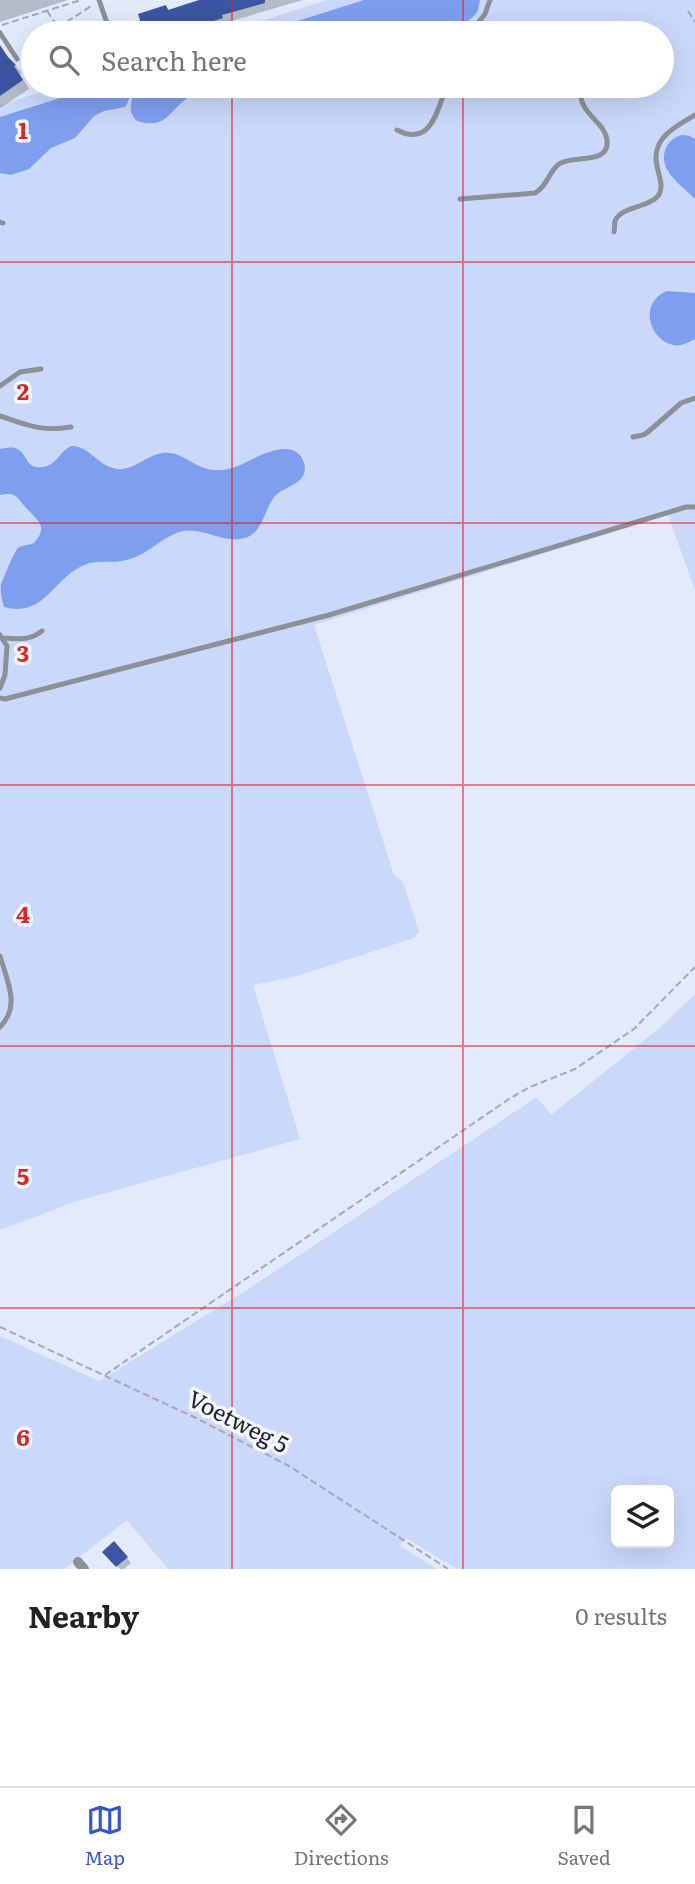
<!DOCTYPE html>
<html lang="en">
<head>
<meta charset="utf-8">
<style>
  body { margin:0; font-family:Literata,serif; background:#f6f6f6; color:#222 }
  .controls { position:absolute; right:21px; bottom:21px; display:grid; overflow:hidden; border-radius:10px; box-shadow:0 7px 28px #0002 }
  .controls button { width:63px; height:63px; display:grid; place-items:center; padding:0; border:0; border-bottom:2px solid #e0e0e0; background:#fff; color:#222; font:35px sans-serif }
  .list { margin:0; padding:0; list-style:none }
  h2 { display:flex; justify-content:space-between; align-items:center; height:91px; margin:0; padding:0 28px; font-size:30px }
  h2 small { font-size:23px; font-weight:400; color:#767676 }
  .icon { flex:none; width:38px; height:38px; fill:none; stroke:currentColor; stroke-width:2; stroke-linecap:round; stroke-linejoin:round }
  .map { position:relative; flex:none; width:695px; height:1569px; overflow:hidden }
  .search { position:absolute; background:#fff; box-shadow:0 7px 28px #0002; left:21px; right:21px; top:21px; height:77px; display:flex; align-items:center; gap:18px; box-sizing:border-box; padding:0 24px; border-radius:38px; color:#767676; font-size:26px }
  .sheet { height:217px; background:#fff }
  nav { display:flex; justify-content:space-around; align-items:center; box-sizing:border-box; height:98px; border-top:2px solid #e0e0e0; background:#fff; font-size:19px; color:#767676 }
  nav a { display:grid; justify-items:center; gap:4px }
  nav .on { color:#3657c8 }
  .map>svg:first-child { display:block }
  .green { fill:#cad8fa; fill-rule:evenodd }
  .water { fill:#7e9eef }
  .shadow { fill:#0003 }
  .building { fill:#3c56a1 }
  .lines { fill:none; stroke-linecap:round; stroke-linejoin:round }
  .path { stroke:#a2a9b7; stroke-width:2; stroke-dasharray:7 3.5; stroke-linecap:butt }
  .service { stroke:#8c9099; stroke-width:5 }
  .minor { stroke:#8c9099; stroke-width:10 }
  .grid { fill:none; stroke:#d62828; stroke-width:2; stroke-opacity:0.55 }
  .labels { text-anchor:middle; stroke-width:7; stroke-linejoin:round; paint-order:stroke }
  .street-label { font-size:23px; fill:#1f222a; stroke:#f5f7fc }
  .grid-label { font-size:23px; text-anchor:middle; font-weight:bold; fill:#d62828; stroke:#f5f7fc; stroke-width:7; stroke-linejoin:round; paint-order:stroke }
</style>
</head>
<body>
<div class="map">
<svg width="695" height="1569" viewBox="0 0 695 1569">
  <rect width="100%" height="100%" fill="#e2eafc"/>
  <g class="green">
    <polygon points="327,0 695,0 695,590 668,515 314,625 394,875 403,882 419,932 414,938 294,977 253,985 300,1139 77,1201 0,1230 0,105 60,86 662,86 662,33 223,33"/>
    <path d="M695 994V1569H457L406 1538 400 1546 437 1569H168L127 1520 64 1569H0V1336L99 1381 247 1290 537 1097 551 1115 662 1026ZM616 1490H669V1543H616Z"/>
  </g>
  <g class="water">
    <path d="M364 0H480C479 4 479 8 477 12 472 21 461 22 455 33H423C413 19 400 17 389 33H260Z"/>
    <polygon points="98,86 133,86 128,102 125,107 104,111 94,116 75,138 51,148 29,169 11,175 0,173 0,117"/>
    <path d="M136 86H251C246 88 241 91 236 91 216 93 215 84 193 95 170 106 169 131 137 121 126 110 132 99 136 86Z"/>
    <path d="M682 135 690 136 695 139V199C686 190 674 181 668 171 659 156 666 139 682 135Z"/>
    <path d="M667 291 695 293V339C689 342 681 347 673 345 648 339 639 302 667 291Z"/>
    <path d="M72 446C90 447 97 464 113 468 131 474 145 455 163 453 186 451 195 473 223 470 228 469 233 468 238 466 253 460 294 433 304 463 310 483 285 486 275 496 264 509 263 533 245 538 223 544 204 527 183 531 162 536 147 556 126 560 112 564 98 559 84 565 53 578 45 618 4 607 2 600 0 592 1 585 2 581 15 550 18 548 22 545 30 545 34 543 48 527 39 521 28 510 17 499 18 491 0 495V449C6 448 12 446 17 449 29 455 25 470 44 467 58 464 60 450 72 446Z"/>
  </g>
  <g class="shadow">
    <polygon points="0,0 68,0 0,22"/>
    <polygon points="205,0 303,0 228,22 229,25 204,33 146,33 140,16 166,7 170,11"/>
    <polygon points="0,56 11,61 22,73 20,74 29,89 0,108"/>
    <polygon points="71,86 83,86 75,91"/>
    <polygon points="119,1548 131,1563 124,1569 120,1569 105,1552"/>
  </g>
  <g class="building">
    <polygon points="199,0 265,0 265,3 222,15 223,18 189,29 189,27 171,33 144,33 138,14 166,5 168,10"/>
    <polygon points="0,45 8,57 16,65 14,66 23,80 0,96"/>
    <polygon points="114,1541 128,1557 116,1567 102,1552"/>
  </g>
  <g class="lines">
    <g class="path">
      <polyline points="47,11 62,33"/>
      <polyline points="688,11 695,22"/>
      <polyline points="2,25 81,0"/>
      <polyline points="49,33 93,5"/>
      <polyline points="0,1327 196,1418 289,1466 448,1569"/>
      <polyline points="105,1375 509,1099 530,1087 575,1069 634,1029 695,967"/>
    </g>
    <g class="service">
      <polyline points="99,0 109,29"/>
      <polyline points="0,33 17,59"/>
      <polyline points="470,33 485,14 490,0"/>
      <path d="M397 130C432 148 437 109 447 86"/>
      <path d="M460 199 535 193C548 186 548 172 559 164 572 154 610 166 607 140 605 121 577 113 581 89"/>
      <polyline points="0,222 3,223"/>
      <path d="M614 232C615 229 614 225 615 221 621 206 648 208 658 196 669 181 645 161 663 138 671 128 685 121 695 115"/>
      <polyline points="0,386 20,372 41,369"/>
      <path d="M0 416C28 425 41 432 71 427"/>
      <polyline points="633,437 643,435 648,432 681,403 695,398"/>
      <polyline points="0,635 7,646 5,675 0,688"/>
      <path d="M1 638C19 638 27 642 42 631"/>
      <polyline points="0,698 5,699 329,615 686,507 695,507"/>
      <path d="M0 956C7 981 21 1006 0 1027"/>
    </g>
    <polyline class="minor" points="78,1562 84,1569"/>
  </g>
  <path class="grid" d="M232 0V33M463 0V33M232 86V1569M463 86V1569M0 262H695M0 523H695M0 785H695M0 1046H695M0 1308H695"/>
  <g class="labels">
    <g class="street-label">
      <text transform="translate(238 1422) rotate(27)" y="8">Voetweg 5</text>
    </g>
  </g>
  <g class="grid-label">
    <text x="23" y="139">1</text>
    <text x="23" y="400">2</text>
    <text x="23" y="662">3</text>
    <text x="23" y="923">4</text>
    <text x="23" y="1185">5</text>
    <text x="23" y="1446">6</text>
  </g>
</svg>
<div class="controls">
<button><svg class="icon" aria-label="layers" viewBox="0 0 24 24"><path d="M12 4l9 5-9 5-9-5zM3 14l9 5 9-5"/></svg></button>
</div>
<div class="search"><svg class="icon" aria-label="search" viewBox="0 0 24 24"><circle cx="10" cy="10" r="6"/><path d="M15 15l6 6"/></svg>Search here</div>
</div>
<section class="sheet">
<h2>Nearby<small>0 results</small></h2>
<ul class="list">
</ul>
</section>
<nav>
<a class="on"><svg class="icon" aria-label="map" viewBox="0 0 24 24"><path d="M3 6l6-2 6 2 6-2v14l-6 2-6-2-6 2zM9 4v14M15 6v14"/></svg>Map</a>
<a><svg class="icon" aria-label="directions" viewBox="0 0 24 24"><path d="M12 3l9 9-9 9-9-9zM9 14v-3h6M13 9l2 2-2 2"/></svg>Directions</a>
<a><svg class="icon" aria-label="saved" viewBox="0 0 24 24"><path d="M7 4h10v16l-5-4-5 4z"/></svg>Saved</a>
</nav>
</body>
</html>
